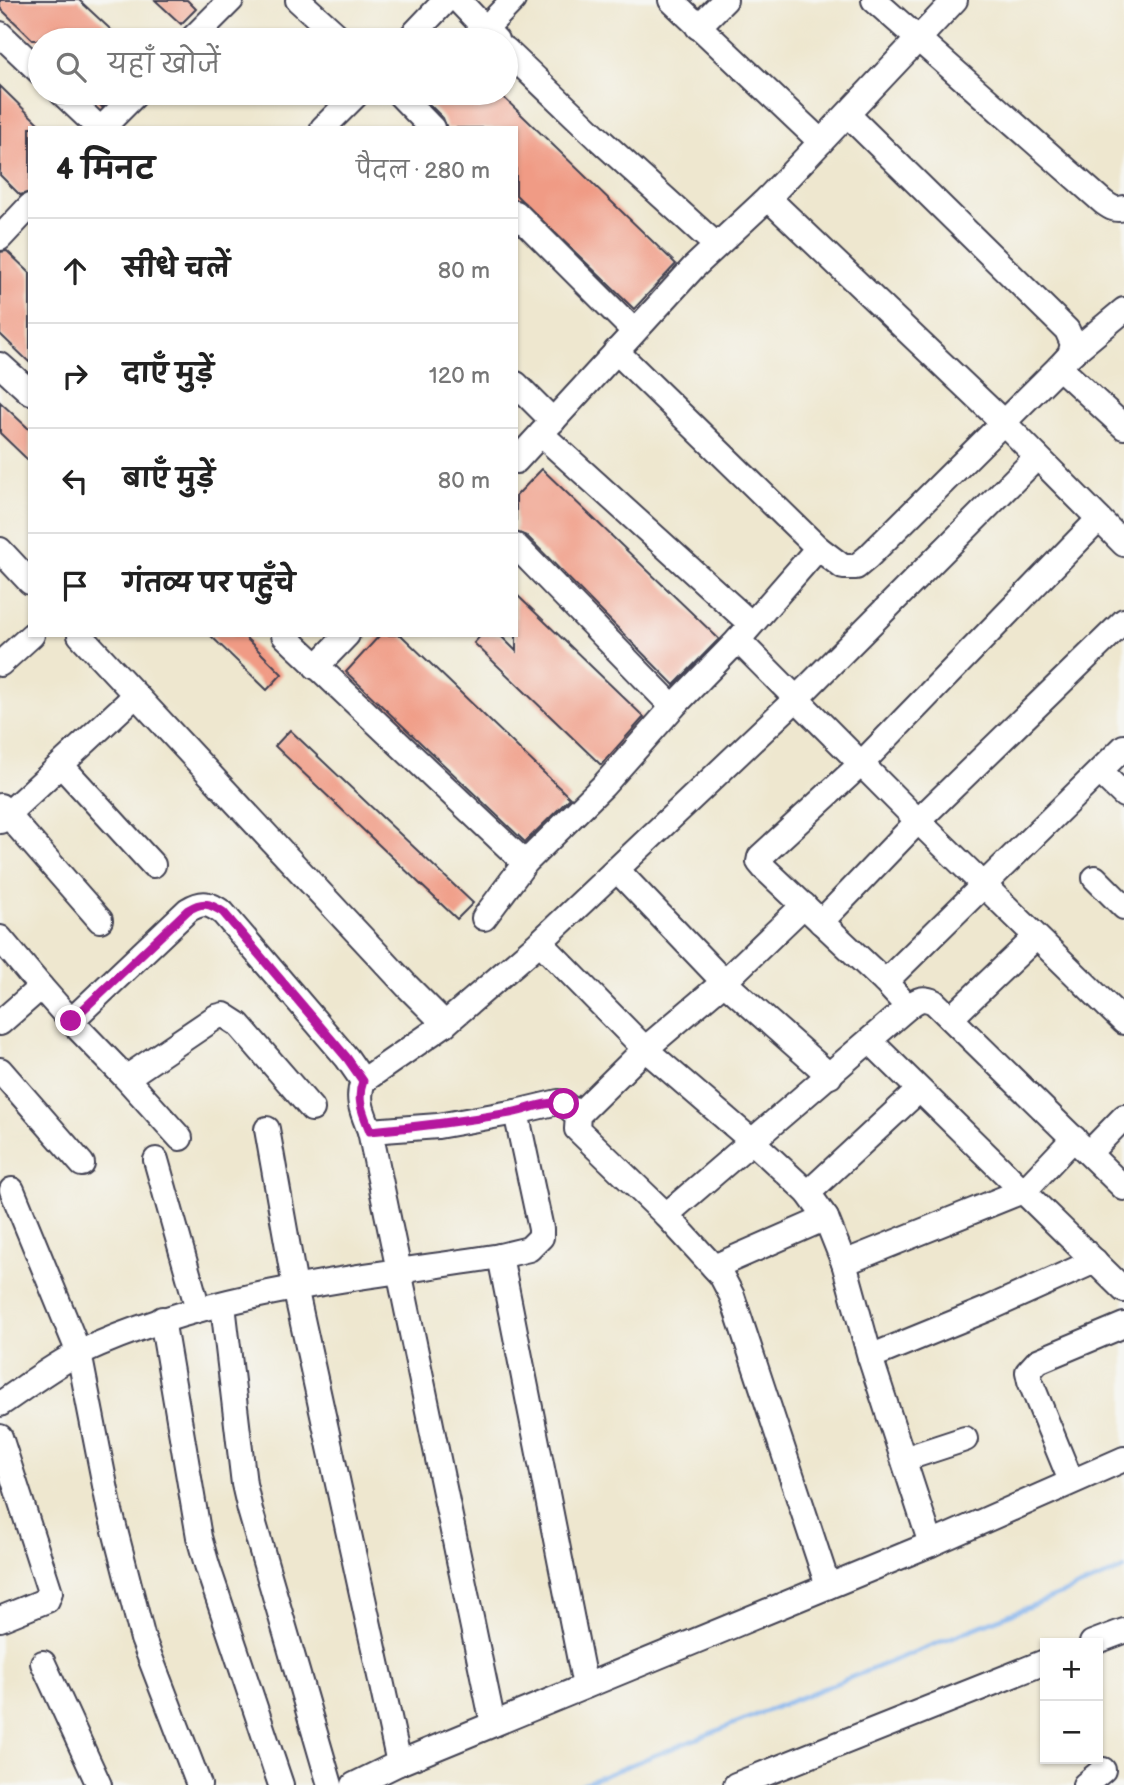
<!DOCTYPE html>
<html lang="hi">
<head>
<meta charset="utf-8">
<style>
  body { margin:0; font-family:"Balsamiq Sans","Playpen Sans Deva",sans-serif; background:#f6f6f6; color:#222 }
  .controls { position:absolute; right:21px; bottom:21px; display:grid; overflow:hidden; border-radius:0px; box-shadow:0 2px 5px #0004 }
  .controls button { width:63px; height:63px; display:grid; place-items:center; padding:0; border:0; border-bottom:2px solid #e0e0e0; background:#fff; color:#222; font:35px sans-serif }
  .stop { position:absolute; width:21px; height:21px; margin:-16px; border:5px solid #b5179e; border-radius:50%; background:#fff }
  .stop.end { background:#b5179e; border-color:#fff; box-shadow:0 2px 7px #0008 }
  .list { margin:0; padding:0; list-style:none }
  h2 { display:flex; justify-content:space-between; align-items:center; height:91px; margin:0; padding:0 28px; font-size:30px }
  h2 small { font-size:23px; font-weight:400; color:#767676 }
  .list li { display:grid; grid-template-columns:46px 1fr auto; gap:21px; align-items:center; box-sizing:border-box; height:105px; padding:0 28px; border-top:2px solid #e0e0e0 }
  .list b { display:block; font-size:26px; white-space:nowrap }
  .list em { font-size:23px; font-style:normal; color:#767676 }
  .icon { flex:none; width:38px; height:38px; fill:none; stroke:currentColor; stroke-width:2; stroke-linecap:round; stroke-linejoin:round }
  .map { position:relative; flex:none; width:1124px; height:1785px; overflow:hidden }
  .search { position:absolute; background:#fff; box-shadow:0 2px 5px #0004; left:28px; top:28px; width:490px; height:77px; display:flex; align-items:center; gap:18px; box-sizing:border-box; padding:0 24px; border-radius:38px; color:#767676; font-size:26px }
  .panel { position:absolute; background:#fff; box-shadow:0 2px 5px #0004; left:28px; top:126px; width:490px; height:511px; border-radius:0px }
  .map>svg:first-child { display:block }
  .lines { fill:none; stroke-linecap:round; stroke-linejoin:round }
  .stream { stroke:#80b1ec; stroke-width:4.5 }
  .building { fill:#f09b85 }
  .minor-casing { stroke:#414051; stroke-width:28 }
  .minor { stroke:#fff; stroke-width:24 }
  .route { stroke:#b5179e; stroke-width:9 }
</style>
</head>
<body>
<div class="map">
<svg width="1124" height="1785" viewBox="0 0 1124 1785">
  <rect width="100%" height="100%" fill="#f6f6f2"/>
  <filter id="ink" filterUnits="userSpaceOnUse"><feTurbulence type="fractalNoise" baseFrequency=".0143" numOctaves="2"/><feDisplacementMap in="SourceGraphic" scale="14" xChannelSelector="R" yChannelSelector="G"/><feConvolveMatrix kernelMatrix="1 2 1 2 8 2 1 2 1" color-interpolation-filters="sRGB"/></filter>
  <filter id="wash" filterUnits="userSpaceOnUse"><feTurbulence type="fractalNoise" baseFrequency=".00686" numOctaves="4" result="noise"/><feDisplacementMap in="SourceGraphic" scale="28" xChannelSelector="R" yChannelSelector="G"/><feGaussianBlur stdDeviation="1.57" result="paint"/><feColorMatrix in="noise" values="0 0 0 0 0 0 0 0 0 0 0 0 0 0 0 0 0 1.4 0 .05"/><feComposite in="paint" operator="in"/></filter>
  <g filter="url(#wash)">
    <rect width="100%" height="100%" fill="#eee7cf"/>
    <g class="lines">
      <polyline class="stream" points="580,1785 1124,1569"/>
    </g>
    <g id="blocks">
      <g class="building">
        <polygon points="0,0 79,0 122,40 33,40 0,8"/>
        <polygon points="155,0 187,0 196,9 181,24"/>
        <polygon points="0,86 43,128 30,128 30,192 20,195 0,175"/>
        <polygon points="87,93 116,93 102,107"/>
        <polygon points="418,93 499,93 676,264 634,309 516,195 516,128 447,128 443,118"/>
        <polygon points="7,251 30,273 30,363 0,334 0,252"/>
        <polygon points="0,402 30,430 30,462 0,433"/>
        <polygon points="542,469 719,639 674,685 527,536 516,532 516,496"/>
        <polygon points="516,594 644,717 601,765 474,643 481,635 500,635 516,651"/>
        <polygon points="210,635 243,635 282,674 267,690"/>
        <polygon points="380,635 401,635 570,798 525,842 346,672"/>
        <polygon points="290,730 473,903 457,919 275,746"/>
      </g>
    </g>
  </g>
  <g filter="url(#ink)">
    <use href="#blocks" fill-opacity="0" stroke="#414051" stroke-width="2"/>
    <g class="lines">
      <g class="minor-casing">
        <g id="minor">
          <polyline points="298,0 342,40"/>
          <polyline points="458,0 496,40"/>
          <polyline points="671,0 821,142"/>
          <path d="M874 0 1103 202C1110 207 1115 211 1124 208"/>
          <polyline points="698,27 725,0"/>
          <polyline points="485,29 513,0"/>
          <polyline points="0,34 40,72"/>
          <polyline points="191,40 231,0"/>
          <polyline points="408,40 446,0"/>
          <polyline points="506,50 599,139 716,245"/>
          <polyline points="62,93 99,128"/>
          <polyline points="398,93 432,128"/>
          <polyline points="102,128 137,93"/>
          <polyline points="323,128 358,93"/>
          <polyline points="768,198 1004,423 1124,544"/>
          <polyline points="516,213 634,331"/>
          <polyline points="0,238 30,206"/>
          <polyline points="616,351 818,548 843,567 856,567 868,557 1059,367 1070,355 1073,344 1067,330 848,115"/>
          <polyline points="1070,355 1124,310"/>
          <polyline points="0,365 30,392"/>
          <polyline points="1059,367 1124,427"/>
          <polyline points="516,384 553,421"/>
          <polyline points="541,434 751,624"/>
          <polyline points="516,461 693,268 768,198 955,0"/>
          <polyline points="516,546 673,707"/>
          <polyline points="0,550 30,582"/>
          <polyline points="80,635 407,986 445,1024"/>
          <polyline points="284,635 525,863"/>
          <polyline points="738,640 918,821 1124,1022"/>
          <polyline points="0,664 32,635"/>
          <polyline points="316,667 347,635"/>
          <polyline points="61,765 153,865"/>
          <polyline points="1100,772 1124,795"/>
          <polyline points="0,806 100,920"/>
          <polyline points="0,821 136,695"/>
          <polyline points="617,870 724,982 830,1076"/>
          <polyline points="1095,878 1124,907"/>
          <polyline points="804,905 724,982 645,1049 578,1115 577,1129 666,1215 721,1275 732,1296 828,1586"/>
          <polyline points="484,918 525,863 603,786 673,707 738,640 818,548"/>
          <polyline points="821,922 918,821 1124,621"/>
          <polyline points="0,938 41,987"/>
          <polyline points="540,942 645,1049 752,1141 808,1193 826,1218 844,1263 870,1357 931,1544"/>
          <polyline points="885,982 1124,747"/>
          <polyline points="908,1007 885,982 764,868 759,862 760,857 861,764 1099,519"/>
          <polyline points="951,1018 1036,937"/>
          <polyline points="71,1021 126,1078 180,1138"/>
          <path d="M0 1023 41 987 71 1021 188 910C203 901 209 903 223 913L347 1058 363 1081"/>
          <polyline points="870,1041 1124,1290"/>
          <polyline points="0,1070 82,1164"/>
          <polyline points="126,1078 216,1017 224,1015 238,1024 312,1109"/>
          <polyline points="267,1129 295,1287 399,1763"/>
          <polyline points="370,1131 438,1126 516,1112"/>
          <polyline points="1089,1153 1124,1117"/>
          <polyline points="156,1160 198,1309"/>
          <polyline points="12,1190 79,1353 110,1511 143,1639 199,1785"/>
          <polyline points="808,1193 919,1090"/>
          <path d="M666 1215 908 1007C918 999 923 997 934 1002L1124 1188"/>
          <polyline points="500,1256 585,1686"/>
          <polyline points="844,1263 1025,1190 1074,1138"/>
          <polyline points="714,1267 826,1218"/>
          <polyline points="223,1305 244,1484 250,1510 330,1785"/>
          <polyline points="162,1319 199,1537 207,1565 281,1785"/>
          <polyline points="870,1357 990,1308 1095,1261"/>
          <path d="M0 1404C26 1387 53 1365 81 1352 212 1291 359 1278 500 1256L529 1249 541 1237V1229L516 1112 558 1102 564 1104 578 1115"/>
          <polyline points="0,1437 50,1592 47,1600 0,1619"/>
          <polyline points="904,1459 965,1439"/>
          <polyline points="1071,1481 1030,1381 1028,1372 1038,1361 1124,1325"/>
          <polyline points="1092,1643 1124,1631"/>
          <polyline points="43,1663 99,1785"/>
          <path d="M493 1724 370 1131C363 1113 356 1100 363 1081L445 1024 540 942 796 699 1037 457"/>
          <polyline points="354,1785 399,1763 931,1544 1124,1459"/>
          <polyline points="736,1785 1045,1662"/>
          <polyline points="1085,1785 1103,1770"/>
        </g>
      </g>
      <use href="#minor" class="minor"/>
    </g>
  </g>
  <g class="lines" filter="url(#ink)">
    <path class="route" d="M71 1021 188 910C203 901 209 903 223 912L347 1058 363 1081C356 1100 363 1113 370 1131 417 1127 463 1121 510 1113 528 1110 546 1100 564 1104"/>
  </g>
</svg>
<div class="controls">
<button>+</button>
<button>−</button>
</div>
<div class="stop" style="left:564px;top:1104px"></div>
<div class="stop end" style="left:71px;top:1021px"></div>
<div class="search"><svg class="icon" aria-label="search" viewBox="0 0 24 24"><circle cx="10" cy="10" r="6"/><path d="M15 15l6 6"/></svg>यहाँ खोजें</div>
<section class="panel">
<h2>4 मिनट<small>पैदल · 280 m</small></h2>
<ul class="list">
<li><svg class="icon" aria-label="ahead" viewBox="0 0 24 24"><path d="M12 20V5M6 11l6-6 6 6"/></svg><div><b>सीधे चलें</b></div><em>80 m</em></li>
<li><svg class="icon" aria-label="right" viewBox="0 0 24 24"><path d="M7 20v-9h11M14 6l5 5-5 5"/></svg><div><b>दाएँ मुड़ें</b></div><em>120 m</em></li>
<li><svg class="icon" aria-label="left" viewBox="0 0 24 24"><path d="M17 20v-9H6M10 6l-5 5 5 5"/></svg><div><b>बाएँ मुड़ें</b></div><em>80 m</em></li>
<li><svg class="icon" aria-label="arrive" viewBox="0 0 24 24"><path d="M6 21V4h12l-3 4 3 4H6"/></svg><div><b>गंतव्य पर पहुँचे</b></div></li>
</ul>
</section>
</div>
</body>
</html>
